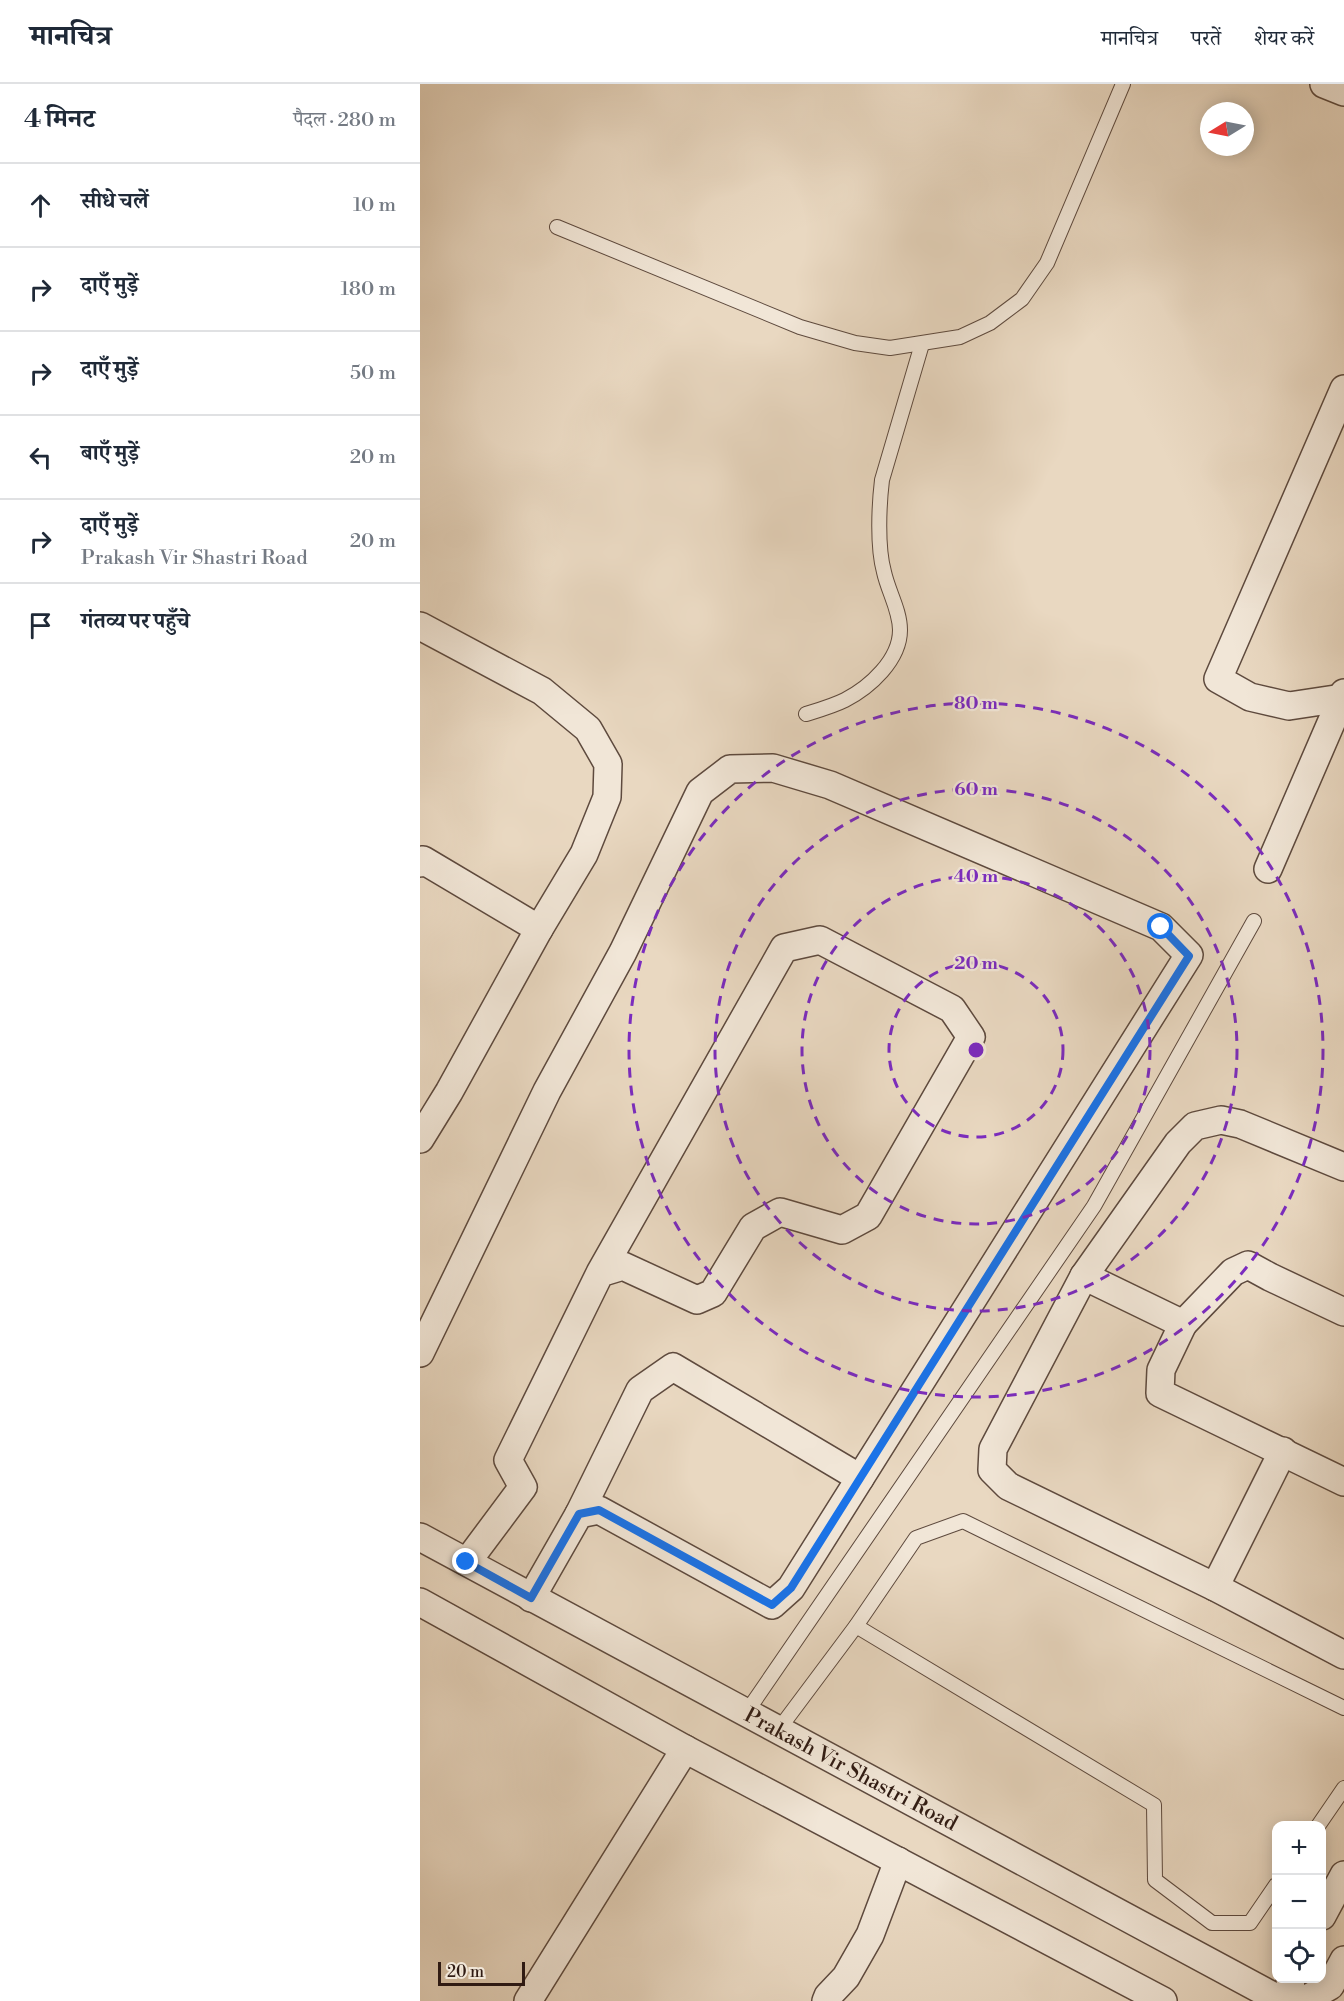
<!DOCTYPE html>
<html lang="hi">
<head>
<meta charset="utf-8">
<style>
  body { margin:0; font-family:"Libre Bodoni","Noto Serif Devanagari",serif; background:#f2f2f3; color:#1f2937 }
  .controls { position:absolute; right:18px; bottom:18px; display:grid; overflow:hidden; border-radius:12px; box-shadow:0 3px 15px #0003 }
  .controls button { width:54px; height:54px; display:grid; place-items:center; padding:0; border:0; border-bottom:2px solid #e0e1e3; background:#fff; color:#1f2937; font:30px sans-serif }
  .compass { position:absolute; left:780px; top:18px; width:54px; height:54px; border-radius:50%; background:#fff; box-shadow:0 3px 15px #0003; rotate:260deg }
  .scale { position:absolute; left:18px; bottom:15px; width:87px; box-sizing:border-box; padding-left:6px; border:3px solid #301b13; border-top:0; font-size:16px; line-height:21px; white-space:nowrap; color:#301b13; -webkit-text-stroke:4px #f1e6d7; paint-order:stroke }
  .stop { position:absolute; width:18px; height:18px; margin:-14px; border:4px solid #1a73e8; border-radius:50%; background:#fff }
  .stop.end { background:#1a73e8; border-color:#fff; box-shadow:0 2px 6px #0008 }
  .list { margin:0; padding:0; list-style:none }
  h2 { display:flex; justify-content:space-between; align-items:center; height:78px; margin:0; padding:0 24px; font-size:26px }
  h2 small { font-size:20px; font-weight:400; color:#747a83 }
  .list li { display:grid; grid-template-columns:39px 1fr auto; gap:18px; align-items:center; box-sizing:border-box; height:84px; padding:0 24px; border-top:2px solid #e0e1e3 }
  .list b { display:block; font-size:22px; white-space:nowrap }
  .list p { margin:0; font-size:20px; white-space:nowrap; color:#747a83 }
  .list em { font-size:20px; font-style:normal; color:#747a83 }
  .icon { flex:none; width:33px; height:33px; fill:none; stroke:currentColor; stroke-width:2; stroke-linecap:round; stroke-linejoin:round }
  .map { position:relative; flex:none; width:924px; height:1917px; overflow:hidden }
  header { display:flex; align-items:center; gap:36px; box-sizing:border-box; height:84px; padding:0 30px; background:#fff; border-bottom:2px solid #e0e1e3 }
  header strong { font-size:28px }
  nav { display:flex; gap:33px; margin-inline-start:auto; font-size:21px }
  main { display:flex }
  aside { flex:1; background:#fff }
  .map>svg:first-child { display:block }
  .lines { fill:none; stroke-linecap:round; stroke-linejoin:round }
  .service-casing { stroke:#5e4a3e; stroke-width:16 }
  .minor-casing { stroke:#5e4a3e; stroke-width:30 }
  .service { stroke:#f1e6d7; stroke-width:14 }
  .minor { stroke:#f1e6d7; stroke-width:27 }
  .route { stroke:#1a73e8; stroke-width:8 }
  .ring { fill:none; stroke:#7b2cbf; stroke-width:3; stroke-dasharray:10 8 }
  .labels { text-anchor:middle; stroke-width:4.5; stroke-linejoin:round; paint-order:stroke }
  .street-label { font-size:21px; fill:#301b13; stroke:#f1e6d7 }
  .centre { fill:#7b2cbf; stroke:#f1e6d7; stroke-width:3 }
  .ring-label { font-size:18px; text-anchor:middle; font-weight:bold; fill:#7b2cbf; stroke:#f1e6d7; stroke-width:4.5; stroke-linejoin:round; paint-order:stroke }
</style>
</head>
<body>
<header>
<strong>मानचित्र</strong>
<nav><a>मानचित्र</a><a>परतें</a><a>शेयर करें</a></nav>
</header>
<main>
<aside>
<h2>4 मिनट<small>पैदल · 280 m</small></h2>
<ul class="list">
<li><svg class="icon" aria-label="ahead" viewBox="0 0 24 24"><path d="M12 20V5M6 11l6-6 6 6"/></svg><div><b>सीधे चलें</b></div><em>10 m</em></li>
<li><svg class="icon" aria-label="right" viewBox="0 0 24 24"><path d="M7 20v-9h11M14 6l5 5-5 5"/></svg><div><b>दाएँ मुड़ें</b></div><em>180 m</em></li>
<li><svg class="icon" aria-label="right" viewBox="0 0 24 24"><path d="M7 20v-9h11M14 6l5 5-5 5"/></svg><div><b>दाएँ मुड़ें</b></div><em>50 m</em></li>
<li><svg class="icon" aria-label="left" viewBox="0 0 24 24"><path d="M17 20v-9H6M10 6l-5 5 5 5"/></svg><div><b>बाएँ मुड़ें</b></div><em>20 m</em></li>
<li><svg class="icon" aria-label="right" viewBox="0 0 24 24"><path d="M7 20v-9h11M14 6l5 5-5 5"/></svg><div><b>दाएँ मुड़ें</b><p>Prakash Vir Shastri Road</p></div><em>20 m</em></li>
<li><svg class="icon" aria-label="arrive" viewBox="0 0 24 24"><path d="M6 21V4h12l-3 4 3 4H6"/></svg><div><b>गंतव्य पर पहुँचे</b></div></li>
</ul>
</aside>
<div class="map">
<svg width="924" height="1917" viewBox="0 0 924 1917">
  <rect width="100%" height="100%" fill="#e9d8c1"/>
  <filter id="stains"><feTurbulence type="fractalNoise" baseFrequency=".00333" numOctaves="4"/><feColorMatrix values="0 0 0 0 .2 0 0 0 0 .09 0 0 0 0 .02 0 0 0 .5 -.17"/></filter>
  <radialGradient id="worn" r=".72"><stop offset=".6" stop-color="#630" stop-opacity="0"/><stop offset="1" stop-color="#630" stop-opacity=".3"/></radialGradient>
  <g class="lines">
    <g class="service-casing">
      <g id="service">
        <polyline points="137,143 380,243 435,259 470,264 540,253 570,239 602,215 627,179 703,0"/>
        <path d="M386 630C399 626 413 622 425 616 450 603 480 576 480 546 480 526 468 507 464 488 457 463 459 421 462 396L502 260"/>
        <polyline points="436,1542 734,1721 735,1796 792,1839 830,1839 856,1801"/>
        <polyline points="326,1629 674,1122 834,837"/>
        <polyline points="359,1645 436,1542 496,1454 543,1437 924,1624"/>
        <polyline points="898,1742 924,1704"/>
      </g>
    </g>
    <g class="minor-casing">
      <g id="minor">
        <polyline points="904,0 924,8"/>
        <polyline points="0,542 122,607 168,645 188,680 187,713 164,770 119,845 29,1008 0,1055"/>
        <polyline points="922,614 869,622 830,613 798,595 924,305"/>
        <polyline points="0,779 3,776 119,845"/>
        <polyline points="848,785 924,609"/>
        <polyline points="924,1083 820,1040 801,1036 775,1042 758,1059 664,1192 573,1365 572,1386 588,1402 795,1503 924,1571"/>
        <polyline points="664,1192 763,1240 741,1286 740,1309 924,1398"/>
        <polyline points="763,1240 813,1188 828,1181 850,1193 924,1228"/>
        <polyline points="0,1269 127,1007 203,868 280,708 310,685 353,684 410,701 741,843 769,871 371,1504 352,1521 179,1426 159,1430 111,1514"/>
        <polyline points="159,1430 220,1306 253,1283 440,1394"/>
        <polyline points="0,1453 862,1917"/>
        <polyline points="47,1478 103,1403 88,1376 180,1189 203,1182 277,1216 293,1209 333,1143 360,1128 422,1146 448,1132 551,953 532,925 400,856 364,864 180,1189"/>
        <polyline points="795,1503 863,1367"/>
        <polyline points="0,1518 265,1665 743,1917"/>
        <polyline points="902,1832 924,1791"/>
        <polyline points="870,1894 872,1917"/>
        <polyline points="108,1917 265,1665"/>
        <polyline points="406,1917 408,1912 426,1893 450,1851 478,1777"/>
        <polyline points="883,1917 910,1902 924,1876"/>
      </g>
    </g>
    <use href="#service" class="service"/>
    <use href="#minor" class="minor"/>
  </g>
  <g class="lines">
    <polyline class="route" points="46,1478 111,1514 159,1430 179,1426 352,1521 371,1504 769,872 741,843"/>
  </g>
  <g class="ring">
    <circle cx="556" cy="966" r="87"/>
    <circle cx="556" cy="966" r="174"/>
    <circle cx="556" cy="966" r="261"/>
    <circle cx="556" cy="966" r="347"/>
  </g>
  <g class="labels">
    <g class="street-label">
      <text transform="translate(431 1685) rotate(28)" y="7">Prakash Vir Shastri Road</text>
    </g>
  </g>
  <circle cx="556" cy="966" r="9" class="centre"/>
  <g class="ring-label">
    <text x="556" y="625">80 m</text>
    <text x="556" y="711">60 m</text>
    <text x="556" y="798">40 m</text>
    <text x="556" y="885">20 m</text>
  </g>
  <rect width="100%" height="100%" filter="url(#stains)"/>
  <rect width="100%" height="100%" fill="url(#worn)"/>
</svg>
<div class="controls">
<button>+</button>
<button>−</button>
<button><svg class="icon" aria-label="locate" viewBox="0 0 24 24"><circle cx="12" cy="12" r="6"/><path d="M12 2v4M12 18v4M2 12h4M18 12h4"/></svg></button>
</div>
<svg class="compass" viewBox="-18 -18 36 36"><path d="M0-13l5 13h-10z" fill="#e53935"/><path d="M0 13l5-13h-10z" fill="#747a83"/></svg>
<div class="scale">20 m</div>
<div class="stop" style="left:741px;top:843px"></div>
<div class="stop end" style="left:46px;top:1478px"></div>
</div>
</main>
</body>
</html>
